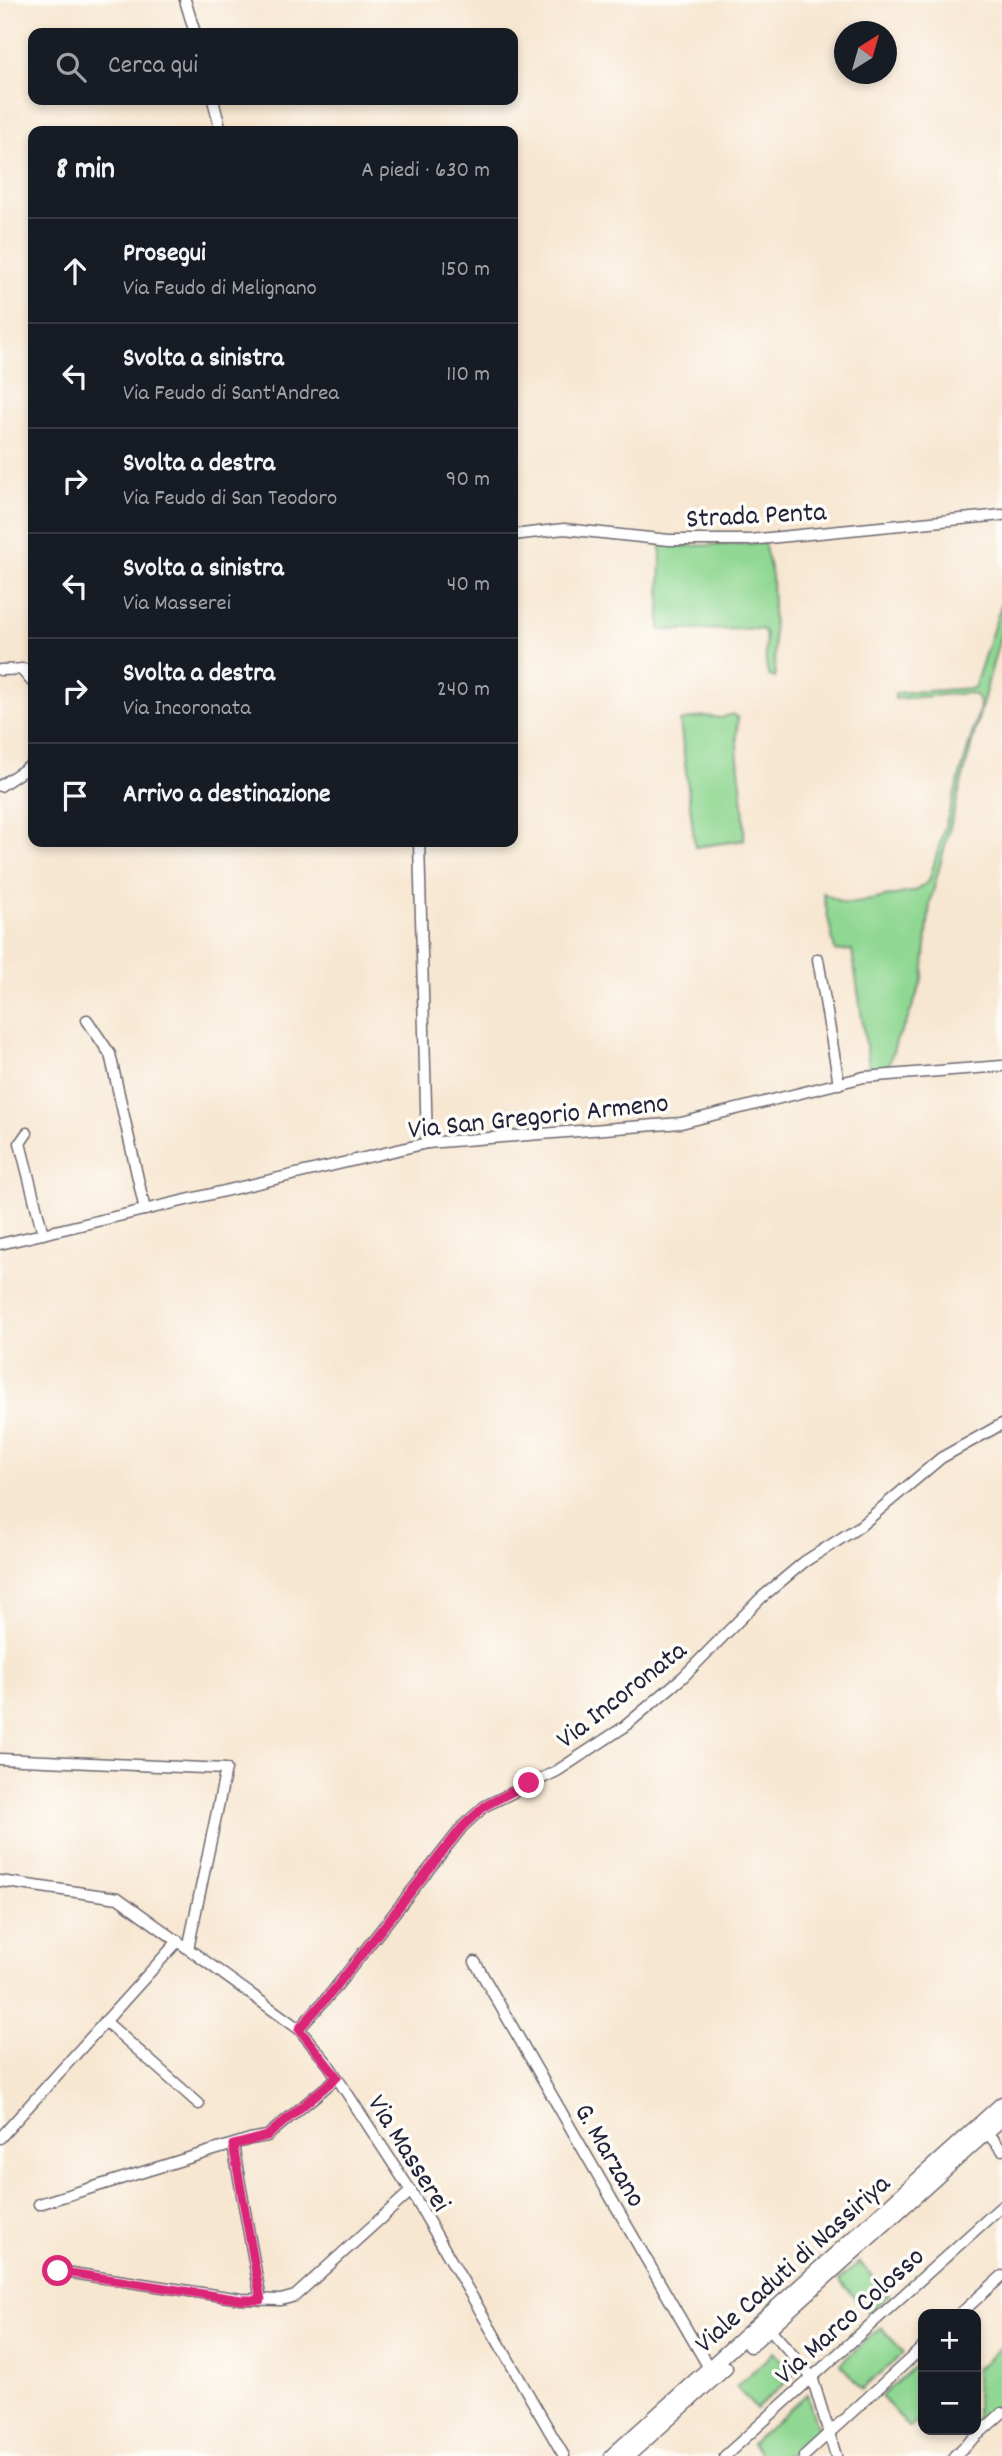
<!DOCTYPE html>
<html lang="it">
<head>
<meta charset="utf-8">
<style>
  body { margin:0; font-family:Dekko,sans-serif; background:#20242c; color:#f1f3f6 }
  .controls { position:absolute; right:21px; bottom:21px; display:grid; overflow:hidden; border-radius:14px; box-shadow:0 4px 10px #0003 }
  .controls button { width:63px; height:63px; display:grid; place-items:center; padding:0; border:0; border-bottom:2px solid #363941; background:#171b24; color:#f1f3f6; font:35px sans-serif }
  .compass { position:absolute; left:834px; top:21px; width:63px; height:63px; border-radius:50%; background:#171b24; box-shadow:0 4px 10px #0003; rotate:37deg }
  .stop { position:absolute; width:21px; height:21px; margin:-16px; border:5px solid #db2777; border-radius:50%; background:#fff }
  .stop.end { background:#db2777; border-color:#fff; box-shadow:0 2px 7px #0008 }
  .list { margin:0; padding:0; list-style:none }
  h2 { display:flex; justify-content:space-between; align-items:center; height:91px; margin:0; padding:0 28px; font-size:30px }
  h2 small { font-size:23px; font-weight:400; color:#9ea1a6 }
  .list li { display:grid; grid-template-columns:46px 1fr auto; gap:21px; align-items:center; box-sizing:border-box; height:105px; padding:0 28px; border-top:2px solid #363941 }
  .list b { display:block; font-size:26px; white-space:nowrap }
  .list p { margin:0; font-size:23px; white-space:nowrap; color:#9ea1a6 }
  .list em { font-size:23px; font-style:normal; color:#9ea1a6 }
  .icon { flex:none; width:38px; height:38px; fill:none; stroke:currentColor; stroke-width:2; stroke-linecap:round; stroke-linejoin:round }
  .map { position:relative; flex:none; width:1002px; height:2456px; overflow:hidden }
  .search { position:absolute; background:#171b24; box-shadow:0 4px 10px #0003; left:28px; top:28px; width:490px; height:77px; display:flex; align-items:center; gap:18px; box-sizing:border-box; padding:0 24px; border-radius:14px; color:#9ea1a6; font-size:26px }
  .panel { position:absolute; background:#171b24; box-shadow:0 4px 10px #0003; left:28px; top:126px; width:490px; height:721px; border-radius:14px }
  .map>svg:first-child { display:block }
  .green { fill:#8fd792; stroke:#587c66; stroke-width:2 }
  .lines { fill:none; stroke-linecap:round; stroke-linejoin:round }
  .minor-casing { stroke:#6d676f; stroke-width:13 }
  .major-casing { stroke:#6d676f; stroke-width:17 }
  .minor { stroke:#fff; stroke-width:10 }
  .major { stroke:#fff; stroke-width:14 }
  .route { stroke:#db2777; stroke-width:9 }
  .labels { text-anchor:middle; stroke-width:7; stroke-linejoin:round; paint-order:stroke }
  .street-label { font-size:28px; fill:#22223b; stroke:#fdfcf7 }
</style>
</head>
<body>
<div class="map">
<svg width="1002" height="2456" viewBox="0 0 1002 2456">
  <rect width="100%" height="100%" fill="#fdfcf7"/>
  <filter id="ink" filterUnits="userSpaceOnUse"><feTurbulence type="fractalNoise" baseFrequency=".0143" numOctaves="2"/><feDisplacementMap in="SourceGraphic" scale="14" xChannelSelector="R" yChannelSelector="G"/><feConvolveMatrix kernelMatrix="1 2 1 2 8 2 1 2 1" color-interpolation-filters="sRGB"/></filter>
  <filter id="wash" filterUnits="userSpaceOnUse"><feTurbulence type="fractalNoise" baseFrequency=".00686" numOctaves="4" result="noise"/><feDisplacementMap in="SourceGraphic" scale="28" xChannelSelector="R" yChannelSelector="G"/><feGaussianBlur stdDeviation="1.57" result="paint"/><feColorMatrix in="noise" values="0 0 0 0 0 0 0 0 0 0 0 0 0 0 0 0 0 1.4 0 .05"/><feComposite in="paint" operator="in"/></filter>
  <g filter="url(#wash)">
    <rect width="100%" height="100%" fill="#f7e6d0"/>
    <g class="green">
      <path d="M661 543 687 546 764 543 772 576 775 678 769 676C763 662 767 647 765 632L761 629 660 630Z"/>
      <polygon points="1002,602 1002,629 930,903 923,978 907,1021 897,1039 887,1070 870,1073 852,950 835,951 823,893 843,903 856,903 915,891 929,881 980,707 977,697 973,694 968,693 895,699 895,693 974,688"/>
      <path d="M732 714 738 718C733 759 747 799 744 840L695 847 680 721 704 716 721 718Z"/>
      <polygon points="859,2262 889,2295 869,2313 839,2280"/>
      <polygon points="881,2327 904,2353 862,2389 840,2364"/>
      <polygon points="1002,2346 1002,2402 976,2425 976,2369"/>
      <polygon points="774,2352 794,2375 756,2409 736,2387"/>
      <polygon points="923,2359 923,2416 910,2428 881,2396"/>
      <polygon points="807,2394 818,2431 789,2456 761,2456 752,2443"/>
    </g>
  </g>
  <g filter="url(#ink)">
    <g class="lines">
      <g class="minor-casing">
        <g id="minor">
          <polyline points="185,0 195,33"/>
          <polyline points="213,100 221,131"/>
          <polyline points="513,535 564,529 669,540 749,540 1002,515"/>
          <polyline points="21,669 33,683"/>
          <polyline points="0,670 33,669"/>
          <polyline points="0,786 33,764"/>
          <polyline points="419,842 427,1143"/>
          <polyline points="818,959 839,1084"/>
          <polyline points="87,1020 110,1054 145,1210"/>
          <polyline points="27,1133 20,1143 43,1234"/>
          <polyline points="0,1244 427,1143 681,1123 864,1077 1002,1066"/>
          <polyline points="0,1759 226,1769 188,1949"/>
          <polyline points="0,1881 118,1898 299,2029 328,2064 411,2191 564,2456"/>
          <polyline points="475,1962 709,2368"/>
          <polyline points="105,2021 199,2104"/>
          <polyline points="299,2029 332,1992 463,1826 485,1806 557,1771 624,1727 683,1677 761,1598 804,1562 859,1527 941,1458 1002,1424"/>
          <polyline points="986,2132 1002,2150"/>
          <polyline points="0,2138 178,1941"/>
          <polyline points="233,2145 261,2300"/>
          <polyline points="39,2204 250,2139 267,2136 337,2078"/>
          <polyline points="58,2271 241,2299 281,2300 295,2296 411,2191"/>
          <polyline points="960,2314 1002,2276"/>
          <polyline points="769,2328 812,2377 836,2456"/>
          <polyline points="725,2456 1002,2206"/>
          <polyline points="804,2456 923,2347"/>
          <polyline points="954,2456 1002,2413"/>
        </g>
      </g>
      <g class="major-casing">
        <g id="major">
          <polyline points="750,2345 1002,2118"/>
          <polyline points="612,2456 1002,2104"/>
          <polyline points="627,2456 725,2368"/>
        </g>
      </g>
      <use href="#minor" class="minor"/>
      <use href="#major" class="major"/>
    </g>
  </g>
  <g class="lines" filter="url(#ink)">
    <polyline class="route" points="58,2271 241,2300 261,2300 233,2145 267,2136 337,2077 299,2029 332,1992 463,1826 485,1806 529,1783"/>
  </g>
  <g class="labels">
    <g class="street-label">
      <text transform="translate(756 513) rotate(-3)" y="10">Strada Penta</text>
      <text transform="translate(538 1114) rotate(-6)" y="10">Via San Gregorio Armeno</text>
      <text transform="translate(620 1693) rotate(-38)" y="10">Via Incoronata</text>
      <text transform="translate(411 2152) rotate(58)" y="10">Via Masserei</text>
      <text transform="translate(612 2154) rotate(60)" y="10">G. Marzano</text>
      <text transform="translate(791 2262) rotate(-42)" y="10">Viale Caduti di Nassiriya</text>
      <text transform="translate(848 2314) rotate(-42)" y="10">Via Marco Colosso</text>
    </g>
  </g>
</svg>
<div class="controls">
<button>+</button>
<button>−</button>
</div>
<svg class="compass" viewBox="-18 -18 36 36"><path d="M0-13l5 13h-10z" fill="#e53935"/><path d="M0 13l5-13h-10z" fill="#9ea1a6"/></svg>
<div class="stop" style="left:58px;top:2271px"></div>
<div class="stop end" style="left:529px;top:1783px"></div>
<div class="search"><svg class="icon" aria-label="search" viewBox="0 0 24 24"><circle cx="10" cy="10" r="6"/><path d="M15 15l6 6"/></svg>Cerca qui</div>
<section class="panel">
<h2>8 min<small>A piedi · 630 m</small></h2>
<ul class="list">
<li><svg class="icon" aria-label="ahead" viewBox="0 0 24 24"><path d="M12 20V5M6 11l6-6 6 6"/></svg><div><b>Prosegui</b><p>Via Feudo di Melignano</p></div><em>150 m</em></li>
<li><svg class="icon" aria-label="left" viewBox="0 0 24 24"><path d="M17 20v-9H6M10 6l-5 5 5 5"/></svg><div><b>Svolta a sinistra</b><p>Via Feudo di Sant'Andrea</p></div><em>110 m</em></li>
<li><svg class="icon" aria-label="right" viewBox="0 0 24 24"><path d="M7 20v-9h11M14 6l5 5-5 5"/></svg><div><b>Svolta a destra</b><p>Via Feudo di San Teodoro</p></div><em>90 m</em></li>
<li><svg class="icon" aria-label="left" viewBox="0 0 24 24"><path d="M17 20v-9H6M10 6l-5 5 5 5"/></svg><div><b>Svolta a sinistra</b><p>Via Masserei</p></div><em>40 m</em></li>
<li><svg class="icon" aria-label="right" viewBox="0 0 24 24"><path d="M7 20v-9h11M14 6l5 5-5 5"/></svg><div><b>Svolta a destra</b><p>Via Incoronata</p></div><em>240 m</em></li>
<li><svg class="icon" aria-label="arrive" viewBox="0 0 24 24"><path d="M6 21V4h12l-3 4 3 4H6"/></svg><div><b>Arrivo a destinazione</b></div></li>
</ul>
</section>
</div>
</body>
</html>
